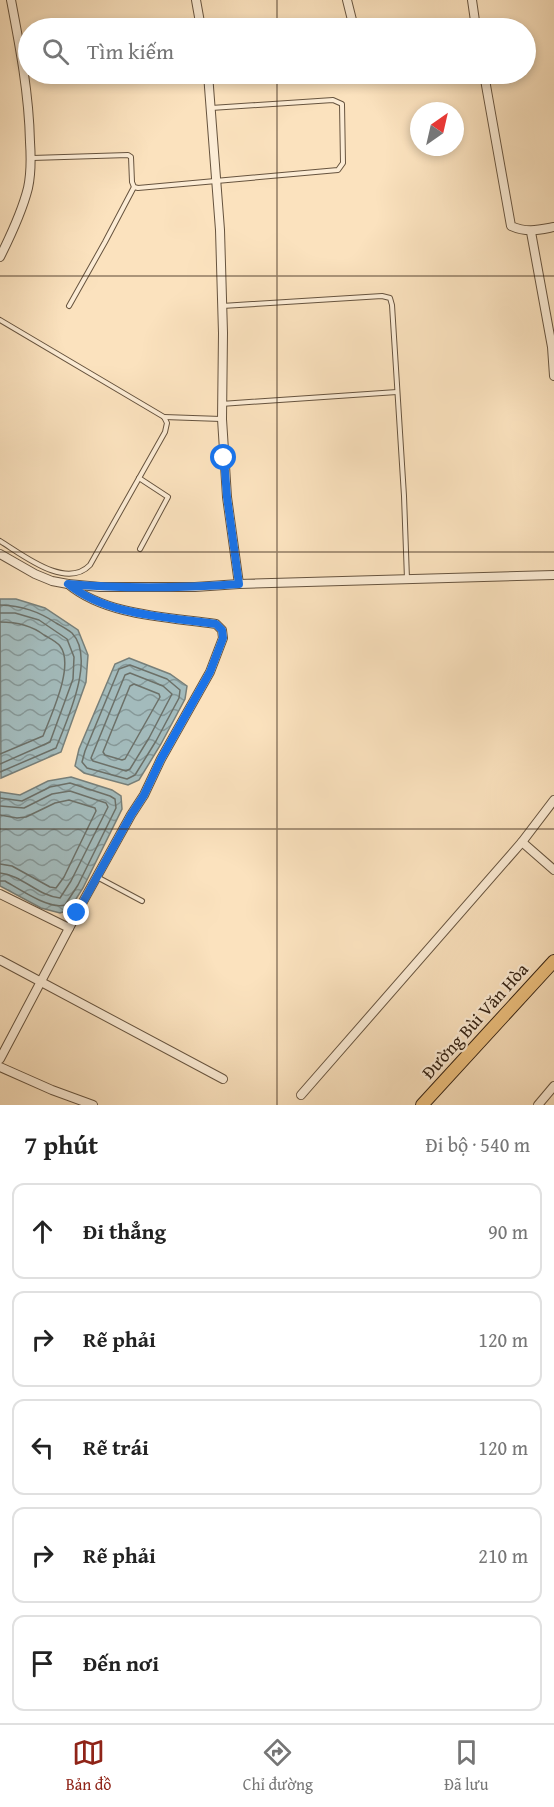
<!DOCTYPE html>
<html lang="vi">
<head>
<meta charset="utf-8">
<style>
  body { margin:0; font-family:"Gentium Book Plus",serif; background:#f6f6f6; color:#222 }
  .compass { position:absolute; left:410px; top:102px; width:54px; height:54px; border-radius:50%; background:#fff; box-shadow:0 3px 9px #0003; rotate:34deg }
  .stop { position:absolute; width:18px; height:18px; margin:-14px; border:4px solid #1a73e8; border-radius:50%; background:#fff }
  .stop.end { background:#1a73e8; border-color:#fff; box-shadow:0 2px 6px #0008 }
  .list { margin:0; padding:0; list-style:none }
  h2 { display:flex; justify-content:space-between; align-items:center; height:78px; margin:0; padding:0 24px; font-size:26px }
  h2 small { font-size:20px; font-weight:400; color:#767676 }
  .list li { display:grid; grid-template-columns:39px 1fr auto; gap:18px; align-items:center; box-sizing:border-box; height:96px; margin:0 12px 12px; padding:0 12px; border:2px solid #e0e0e0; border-radius:12px }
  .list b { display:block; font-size:22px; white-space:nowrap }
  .list em { font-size:20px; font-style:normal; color:#767676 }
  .icon { flex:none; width:33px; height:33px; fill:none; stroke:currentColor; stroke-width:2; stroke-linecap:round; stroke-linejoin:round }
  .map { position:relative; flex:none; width:554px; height:1105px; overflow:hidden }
  .search { position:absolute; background:#fff; box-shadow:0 3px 9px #0003; left:18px; right:18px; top:18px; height:66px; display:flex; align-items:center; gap:15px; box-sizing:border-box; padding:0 21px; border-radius:33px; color:#767676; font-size:22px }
  .sheet { height:618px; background:#fff }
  nav { display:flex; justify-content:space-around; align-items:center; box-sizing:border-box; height:84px; border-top:2px solid #e0e0e0; background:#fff; font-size:16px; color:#767676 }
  nav a { display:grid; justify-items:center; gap:3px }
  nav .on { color:#8f2418 }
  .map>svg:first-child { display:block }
  .water { fill:url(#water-waves); stroke:#777f79; stroke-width:1.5 }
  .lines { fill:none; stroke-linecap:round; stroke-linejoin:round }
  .shore { stroke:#6c7068; stroke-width:1.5 }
  .lane-casing { stroke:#67543f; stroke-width:6 }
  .street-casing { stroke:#67543f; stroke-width:10 }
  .primary-casing { stroke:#362415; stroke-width:14 }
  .lane { stroke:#fcecd5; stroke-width:4 }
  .street { stroke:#fcecd5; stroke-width:8 }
  .primary { stroke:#eec17f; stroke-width:12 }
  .route { stroke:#1a73e8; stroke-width:8 }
  .grid { fill:none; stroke:#362415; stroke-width:1.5; stroke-opacity:0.55 }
  .labels { text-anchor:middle; stroke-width:4.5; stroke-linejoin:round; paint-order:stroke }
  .street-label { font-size:18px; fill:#362415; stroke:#fcecd5 }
</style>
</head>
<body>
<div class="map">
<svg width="554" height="1105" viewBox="0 0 554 1105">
  <defs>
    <pattern id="water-waves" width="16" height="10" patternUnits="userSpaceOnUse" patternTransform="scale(1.5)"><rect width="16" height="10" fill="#a3bbbc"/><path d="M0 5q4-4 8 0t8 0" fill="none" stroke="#869898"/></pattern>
  </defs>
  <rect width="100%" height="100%" fill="#fbe2be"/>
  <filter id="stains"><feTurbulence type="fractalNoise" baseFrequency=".00333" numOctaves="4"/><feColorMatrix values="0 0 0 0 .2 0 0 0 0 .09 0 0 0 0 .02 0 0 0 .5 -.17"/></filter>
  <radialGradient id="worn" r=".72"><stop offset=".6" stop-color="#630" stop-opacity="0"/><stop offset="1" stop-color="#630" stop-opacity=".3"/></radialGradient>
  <g class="water">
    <polygon points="0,599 16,599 45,608 78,630 88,655 86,682 61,752 1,778"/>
    <polygon points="129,658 170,674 187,686 185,699 161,744 139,780 128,785 84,773 75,766 79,749 115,664"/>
    <polygon points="71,777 112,790 121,796 122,809 83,888 69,910 60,913 41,908 0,886 0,792 20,795 48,781"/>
  </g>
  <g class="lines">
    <g class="shore">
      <path d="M0 605C22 606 38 611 56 623 61 626 67 629 72 633 96 658 67 720 56 748L0 772"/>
      <polyline points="0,613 15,613 39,620 67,639 74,657 73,679 50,742 0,764"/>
      <path d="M0 622C17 622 31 625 44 635 49 638 56 641 60 646 75 665 51 715 43 736L0 754"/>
      <polygon points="130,665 167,679 180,690 179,698 156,741 135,775 127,779 87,768 82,762 85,751 119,669"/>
      <polygon points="130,673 163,686 172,694 149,738 130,769 126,771 93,761 91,758 125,675"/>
      <polygon points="134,684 159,694 160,697 125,759 122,760 105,755 103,752 130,686"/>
      <path d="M0 798 22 801 50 787 70 783 110 796 115 799 116 808 78 885 65 905C50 910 19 889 5 881H0"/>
      <path d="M0 806 24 808 52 794 70 791 106 803 108 807 71 881 60 898C38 896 22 875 0 873"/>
      <polyline points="0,815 17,818 26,817 55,803 69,800 95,808 96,811 64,877 56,888 50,887 12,866 0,864"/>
    </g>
    <g class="lane-casing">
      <g id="lane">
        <polyline points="32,158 128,155 131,157 132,182 134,187 138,188 338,170 343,163 342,104 333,100 211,108"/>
        <polyline points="69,306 105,242 134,187"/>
        <polyline points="222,306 382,296 390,298 392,305 404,496 407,579"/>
        <path d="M0 320 164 417 167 423 165 432 90 565C66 590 23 555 0 541"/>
        <polyline points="221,404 397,392"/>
        <polyline points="164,417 221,419"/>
        <polyline points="139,478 168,497 140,549"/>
        <polyline points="97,877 142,901"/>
      </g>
    </g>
    <g class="street-casing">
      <g id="street">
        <polyline points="196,0 201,28"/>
        <polyline points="347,0 354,28"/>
        <polyline points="472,0 476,28"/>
        <polyline points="208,74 220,230 223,333 222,419 227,497 239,584"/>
        <path d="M484 74 511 226C527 233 538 230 554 227"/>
        <polyline points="531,232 552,347 554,376"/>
        <path d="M0 257C11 235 22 212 28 188 31 174 31 157 30 142 29 94 20 47 11 0"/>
        <polyline points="0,554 35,574 52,581 68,584 100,587 195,587 239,584 554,575"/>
        <polyline points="522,842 554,870"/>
        <polyline points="0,894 69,928"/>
        <polyline points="0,960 223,1079"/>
        <path d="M0 1059 85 898 131 815 144 795 161 759 210 672 223 638 222 630 216 624C168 617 106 616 68 584"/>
        <polyline points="0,1067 52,1090 93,1105"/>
        <polyline points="301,1095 522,842 554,800"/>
        <polyline points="538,1105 554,1086"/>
      </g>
    </g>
    <g class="primary-casing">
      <polyline id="primary" points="422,1105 554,961"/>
    </g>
    <use href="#lane" class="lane"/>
    <use href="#street" class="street"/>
    <use href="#primary" class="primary"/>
  </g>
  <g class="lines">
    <path class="route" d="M77 913 131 815 144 795 161 759 210 672 223 638 222 630 216 624C168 617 107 616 68 584 125 589 182 588 239 584L227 497 224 458"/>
  </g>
  <path class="grid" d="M277 0V28M277 74V1105M0 276H554M0 552H554M0 829H554"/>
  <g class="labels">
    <g class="street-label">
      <text transform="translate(475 1021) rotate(-48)" y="6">Đường Bùi Văn Hòa</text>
    </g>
  </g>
  <rect width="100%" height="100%" filter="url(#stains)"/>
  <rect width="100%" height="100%" fill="url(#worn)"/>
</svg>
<svg class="compass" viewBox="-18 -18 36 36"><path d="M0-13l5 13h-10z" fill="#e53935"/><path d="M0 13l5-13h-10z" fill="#767676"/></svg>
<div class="stop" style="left:224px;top:458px"></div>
<div class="stop end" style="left:77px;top:913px"></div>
<div class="search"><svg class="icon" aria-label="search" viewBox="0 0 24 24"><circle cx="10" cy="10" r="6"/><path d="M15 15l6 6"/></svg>Tìm kiếm</div>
</div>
<section class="sheet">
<h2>7 phút<small>Đi bộ · 540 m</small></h2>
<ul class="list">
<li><svg class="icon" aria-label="ahead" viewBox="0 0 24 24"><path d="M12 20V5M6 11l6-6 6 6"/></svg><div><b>Đi thẳng</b></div><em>90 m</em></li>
<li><svg class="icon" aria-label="right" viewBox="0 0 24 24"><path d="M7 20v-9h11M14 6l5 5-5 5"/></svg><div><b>Rẽ phải</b></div><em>120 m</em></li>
<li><svg class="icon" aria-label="left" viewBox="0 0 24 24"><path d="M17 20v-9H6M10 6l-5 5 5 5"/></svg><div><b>Rẽ trái</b></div><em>120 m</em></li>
<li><svg class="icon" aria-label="right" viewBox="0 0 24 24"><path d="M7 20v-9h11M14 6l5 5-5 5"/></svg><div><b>Rẽ phải</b></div><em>210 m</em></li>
<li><svg class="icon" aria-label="arrive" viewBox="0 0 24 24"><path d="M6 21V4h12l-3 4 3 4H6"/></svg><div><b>Đến nơi</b></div></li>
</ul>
</section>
<nav>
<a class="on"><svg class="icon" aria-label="map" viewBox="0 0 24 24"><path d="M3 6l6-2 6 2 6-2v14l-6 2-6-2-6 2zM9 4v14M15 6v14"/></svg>Bản đồ</a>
<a><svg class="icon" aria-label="directions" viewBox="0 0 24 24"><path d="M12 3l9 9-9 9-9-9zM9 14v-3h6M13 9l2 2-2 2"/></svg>Chỉ đường</a>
<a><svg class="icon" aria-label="saved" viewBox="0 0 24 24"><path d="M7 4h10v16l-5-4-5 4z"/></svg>Đã lưu</a>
</nav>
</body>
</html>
